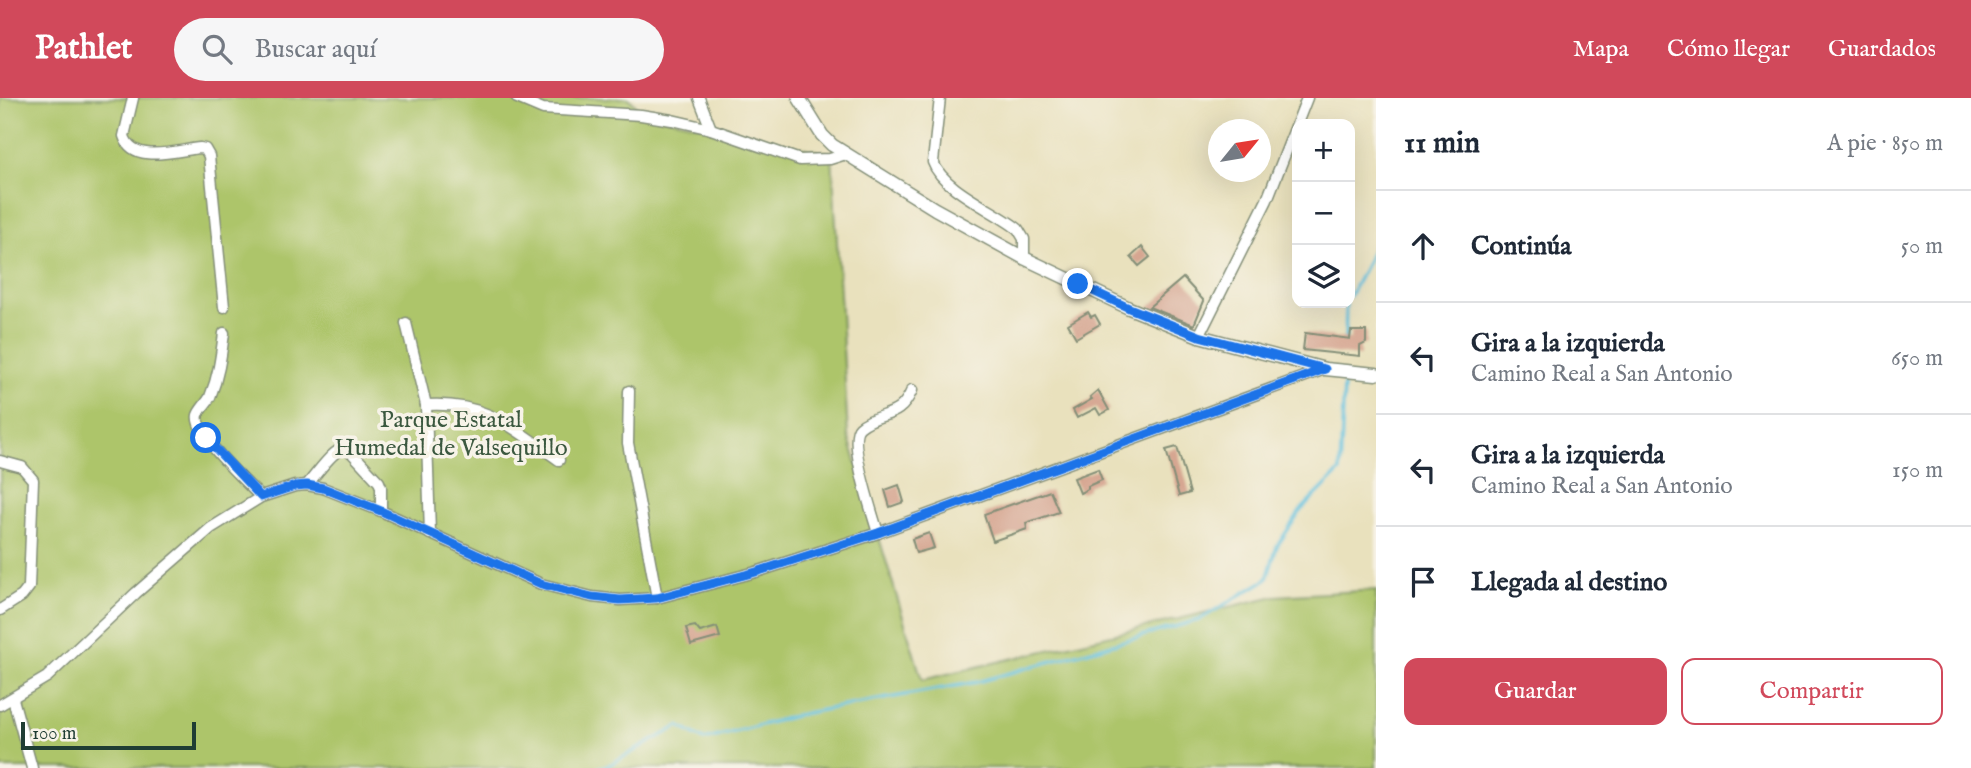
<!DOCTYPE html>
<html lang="es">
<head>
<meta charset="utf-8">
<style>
  body { margin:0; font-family:"IM FELL English",serif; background:#f6f6f7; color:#1f2937 }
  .controls { position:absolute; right:21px; top:21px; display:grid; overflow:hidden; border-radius:14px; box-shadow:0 7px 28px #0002 }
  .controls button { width:63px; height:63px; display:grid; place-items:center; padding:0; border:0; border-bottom:2px solid #e0e1e3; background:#fff; color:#1f2937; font:35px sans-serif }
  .compass { position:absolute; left:1208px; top:21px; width:63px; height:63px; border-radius:50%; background:#fff; box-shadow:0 7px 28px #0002; rotate:60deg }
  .scale { position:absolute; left:21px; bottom:18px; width:175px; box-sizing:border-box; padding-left:7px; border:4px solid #1f3d34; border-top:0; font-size:19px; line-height:24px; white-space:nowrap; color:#1f3d34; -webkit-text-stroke:5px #f7f3e8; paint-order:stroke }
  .stop { position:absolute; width:21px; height:21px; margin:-16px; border:5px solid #1a73e8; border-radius:50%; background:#fff }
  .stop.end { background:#1a73e8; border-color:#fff; box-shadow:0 2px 7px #0008 }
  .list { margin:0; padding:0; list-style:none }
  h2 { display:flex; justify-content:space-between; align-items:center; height:91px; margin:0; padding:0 28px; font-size:30px }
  h2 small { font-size:23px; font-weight:400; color:#747a83 }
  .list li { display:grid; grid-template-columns:46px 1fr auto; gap:21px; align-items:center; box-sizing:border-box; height:112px; padding:0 28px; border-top:2px solid #e0e1e3 }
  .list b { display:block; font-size:26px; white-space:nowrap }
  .list p { margin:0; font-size:23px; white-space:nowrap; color:#747a83 }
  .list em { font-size:23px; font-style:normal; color:#747a83 }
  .actions { display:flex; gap:14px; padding:21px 28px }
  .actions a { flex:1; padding:16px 0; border:2px solid #d1495b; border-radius:14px; text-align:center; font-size:24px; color:#d1495b }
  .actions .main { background:#d1495b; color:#fff }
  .icon { flex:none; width:38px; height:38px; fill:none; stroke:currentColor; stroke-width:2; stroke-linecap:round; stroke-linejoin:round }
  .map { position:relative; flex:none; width:1376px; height:670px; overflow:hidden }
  header { display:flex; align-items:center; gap:42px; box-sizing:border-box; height:98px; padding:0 35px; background:#d1495b; color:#fff }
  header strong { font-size:33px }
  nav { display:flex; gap:38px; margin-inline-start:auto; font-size:24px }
  .search { width:490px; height:63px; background:#f6f6f7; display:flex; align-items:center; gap:18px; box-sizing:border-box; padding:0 24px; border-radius:38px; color:#747a83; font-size:26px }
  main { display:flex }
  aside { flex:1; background:#fff }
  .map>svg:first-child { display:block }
  .green { fill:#adc56b; stroke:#668150; stroke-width:2 }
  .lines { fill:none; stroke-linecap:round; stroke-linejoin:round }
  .stream { stroke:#5fc0dd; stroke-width:3.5 }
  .building { fill:#d6a691 }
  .minor-casing { stroke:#848f78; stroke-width:13 }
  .tertiary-casing { stroke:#848f78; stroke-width:15 }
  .minor { stroke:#fff; stroke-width:10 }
  .tertiary { stroke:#fff; stroke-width:12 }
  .route { stroke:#1a73e8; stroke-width:9 }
  .labels { text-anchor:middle; stroke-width:7; stroke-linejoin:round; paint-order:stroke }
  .park-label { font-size:24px; fill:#3b583f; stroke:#f7f3e8 }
</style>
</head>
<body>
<header>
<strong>Pathlet</strong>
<div class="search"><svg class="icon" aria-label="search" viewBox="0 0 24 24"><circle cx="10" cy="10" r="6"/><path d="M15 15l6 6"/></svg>Buscar aquí</div>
<nav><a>Mapa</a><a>Cómo llegar</a><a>Guardados</a></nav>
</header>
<main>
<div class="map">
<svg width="1376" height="670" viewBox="0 0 1376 670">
  <rect width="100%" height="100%" fill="#f7f3e8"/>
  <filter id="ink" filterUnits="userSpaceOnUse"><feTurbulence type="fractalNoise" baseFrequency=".0143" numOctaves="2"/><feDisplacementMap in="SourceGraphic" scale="14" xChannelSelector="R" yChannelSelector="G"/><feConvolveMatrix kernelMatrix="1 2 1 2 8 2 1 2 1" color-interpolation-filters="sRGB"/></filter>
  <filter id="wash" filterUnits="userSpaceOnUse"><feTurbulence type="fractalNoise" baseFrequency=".00686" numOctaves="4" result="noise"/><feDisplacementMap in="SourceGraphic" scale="28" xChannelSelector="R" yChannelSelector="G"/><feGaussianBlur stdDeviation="1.57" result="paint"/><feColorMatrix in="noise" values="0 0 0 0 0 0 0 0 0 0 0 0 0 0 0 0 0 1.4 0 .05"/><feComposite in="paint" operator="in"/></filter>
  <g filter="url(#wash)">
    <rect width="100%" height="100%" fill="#e9e1bd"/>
    <polygon class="green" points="0,0 629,0 642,15 832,56 848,337 922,582 1275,498 1376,492 1376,670 0,670"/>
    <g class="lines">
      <g class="stream">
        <polyline points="1350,198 1367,165 1376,142"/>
        <polyline points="1345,245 1346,205"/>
        <polyline points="599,670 609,667 679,628 704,642 806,615 977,584 1199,522 1267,481 1277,448 1301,412 1340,373 1344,287"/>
      </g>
    </g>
    <g id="blocks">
      <g class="building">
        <polygon points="1142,149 1150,159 1139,168 1131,159"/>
        <polygon points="1183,180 1204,203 1194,227 1149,209"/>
        <polygon points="1088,214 1091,219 1095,217 1100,226 1076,240 1068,226"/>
        <polygon points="1351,233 1366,233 1366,245 1360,248 1360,258 1303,252 1305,235 1350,241"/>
        <polygon points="1098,292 1109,312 1100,317 1096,310 1077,320 1073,312 1092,301 1090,299"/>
        <polygon points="1177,349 1190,395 1179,398 1166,352"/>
        <polygon points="1098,371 1102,382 1088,388 1088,391 1080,395 1074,380"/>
        <polygon points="899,387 904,404 890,409 885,392"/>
        <polygon points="1050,393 1059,414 1026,425 1027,431 993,443 984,416"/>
        <polygon points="929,435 934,450 916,455 912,441"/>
        <polygon points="695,528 700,534 717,529 720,539 691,547 686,530"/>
      </g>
    </g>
  </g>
  <g filter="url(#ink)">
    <use href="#blocks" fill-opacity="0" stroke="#848f78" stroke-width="2"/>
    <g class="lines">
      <g class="minor-casing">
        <g id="minor">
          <path d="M133 0 124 38C133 67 177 52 200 50L205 51 209 58 224 209"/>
          <polyline points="517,0 543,11 641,17 672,22 711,31 800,62 830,61 846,56"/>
          <polyline points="699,0 711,31"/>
          <path d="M940 0 933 64C943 92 994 112 1018 131L1024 141V160"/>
          <polyline points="406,225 426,307 430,436"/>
          <path d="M224 235C221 258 219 277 210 299 207 305 200 311 198 317 193 336 248 386 261 399"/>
          <polyline points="1199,238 1267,102 1307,0"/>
          <polyline points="629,293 628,345 657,500"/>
          <path d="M426 307C486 303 512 330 559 362"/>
          <polyline points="0,363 22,369 33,382 29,489 22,498 0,512"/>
          <path d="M307 387C314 379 331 355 340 352 345 350 348 353 352 355L379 384 381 389V413"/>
          <path d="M878 435C873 418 847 340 860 329 881 312 899 323 912 292"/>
          <polyline points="13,601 32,670"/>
          <polyline points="0,607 47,579 136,495 211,430 261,399 295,388 307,387 323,390 381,413 541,486 592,499 620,502 657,500 756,474 878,435 1325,271"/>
        </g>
      </g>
      <g class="tertiary-casing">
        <polyline id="tertiary" points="799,0 822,37 832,47 935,111 1024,160 1129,210 1199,238 1325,271 1376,276"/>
      </g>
      <use href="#minor" class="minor"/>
      <use href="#tertiary" class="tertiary"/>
    </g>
  </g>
  <g class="lines" filter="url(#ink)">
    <polyline class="route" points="206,340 261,399 295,388 307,387 323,390 381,413 541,486 592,499 620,502 657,500 756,474 878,435 1325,271 1199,238 1129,210 1078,186"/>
  </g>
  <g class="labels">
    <g class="park-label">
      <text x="451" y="329">Parque Estatal<tspan x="451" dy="28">Humedal de Valsequillo</tspan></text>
    </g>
  </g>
</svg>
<div class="controls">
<button>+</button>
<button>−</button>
<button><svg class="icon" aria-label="layers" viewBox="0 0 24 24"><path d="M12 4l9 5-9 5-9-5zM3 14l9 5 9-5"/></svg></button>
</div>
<svg class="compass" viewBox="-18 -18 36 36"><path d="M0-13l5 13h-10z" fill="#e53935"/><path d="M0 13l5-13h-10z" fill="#747a83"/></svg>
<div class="scale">100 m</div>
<div class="stop" style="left:206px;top:340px"></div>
<div class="stop end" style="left:1078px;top:186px"></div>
</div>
<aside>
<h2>11 min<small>A pie · 850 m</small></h2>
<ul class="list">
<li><svg class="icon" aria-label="ahead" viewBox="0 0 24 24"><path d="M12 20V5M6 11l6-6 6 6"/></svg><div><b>Continúa</b></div><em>50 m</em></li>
<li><svg class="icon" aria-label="left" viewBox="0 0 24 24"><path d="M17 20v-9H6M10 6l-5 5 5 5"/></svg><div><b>Gira a la izquierda</b><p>Camino Real a San Antonio</p></div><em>650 m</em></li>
<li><svg class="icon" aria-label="left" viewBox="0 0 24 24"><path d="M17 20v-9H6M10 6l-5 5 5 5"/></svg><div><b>Gira a la izquierda</b><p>Camino Real a San Antonio</p></div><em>150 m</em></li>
<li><svg class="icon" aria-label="arrive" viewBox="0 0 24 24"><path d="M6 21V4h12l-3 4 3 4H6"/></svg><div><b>Llegada al destino</b></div></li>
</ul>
<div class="actions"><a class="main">Guardar</a><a>Compartir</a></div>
</aside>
</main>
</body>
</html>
